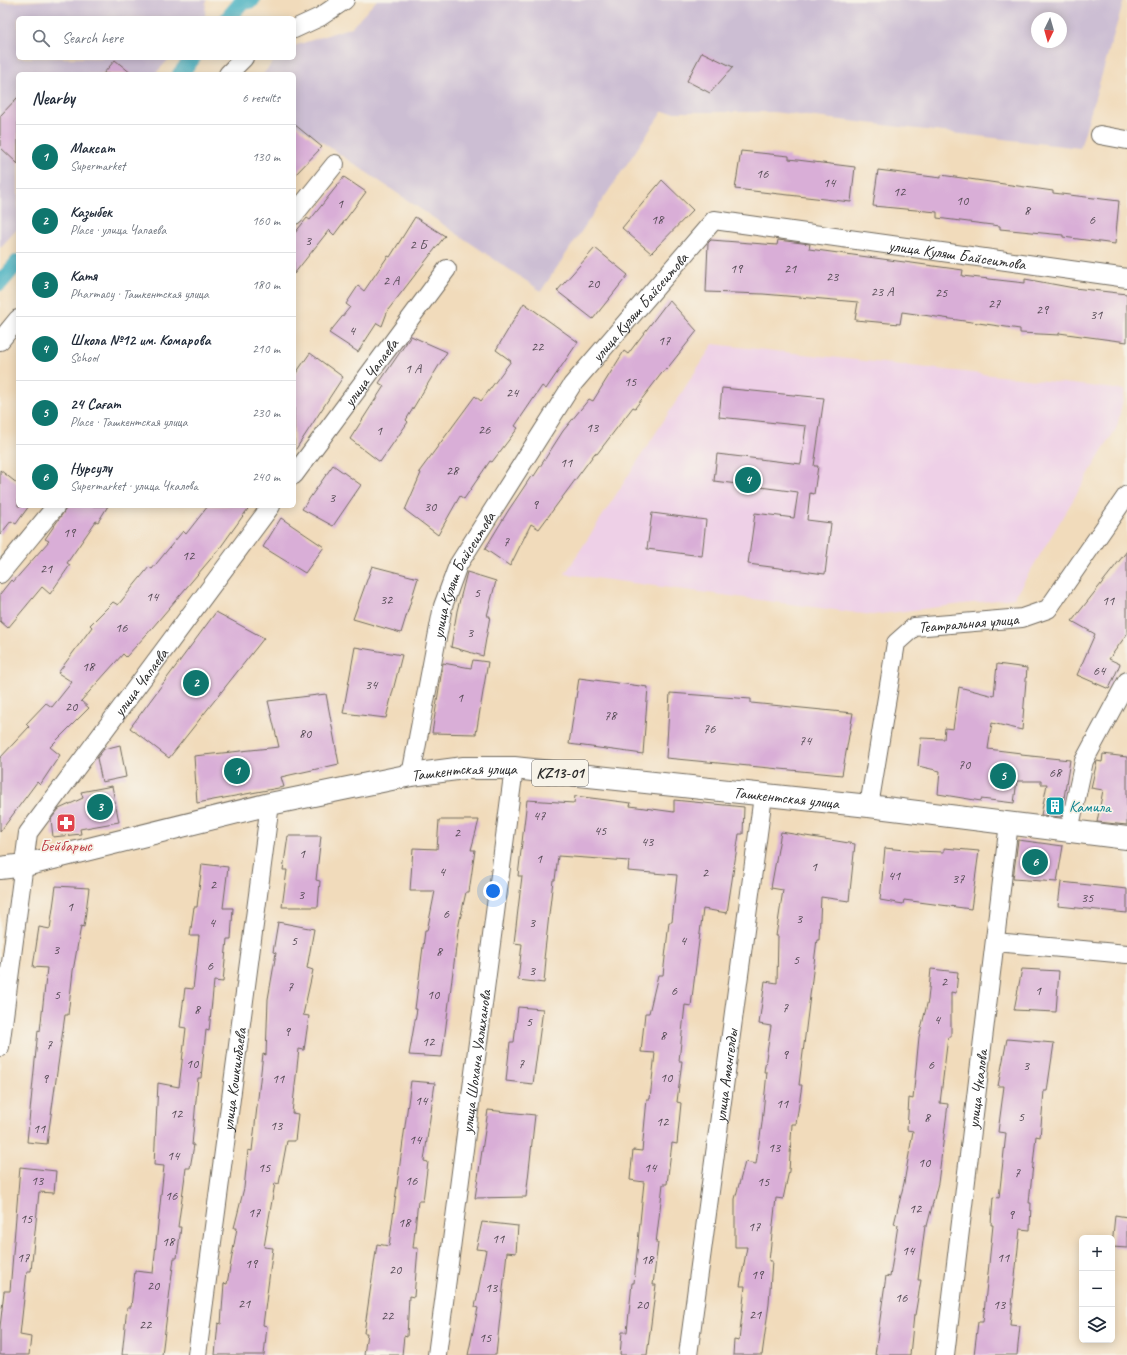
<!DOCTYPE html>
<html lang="en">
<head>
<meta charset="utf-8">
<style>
  body { margin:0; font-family:Caveat,sans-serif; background:#f6f6f7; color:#1f2937 }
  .controls { position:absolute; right:12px; bottom:12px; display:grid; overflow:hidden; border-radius:6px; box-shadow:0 2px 10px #0003 }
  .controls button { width:36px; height:36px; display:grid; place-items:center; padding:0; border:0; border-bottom:1px solid #e0e1e3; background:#fff; color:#1f2937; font:20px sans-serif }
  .compass { position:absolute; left:1031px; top:12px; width:36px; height:36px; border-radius:50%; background:#fff; box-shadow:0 2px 10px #0003; rotate:185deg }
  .you { position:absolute; left:493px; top:891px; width:14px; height:14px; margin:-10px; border:3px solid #fff; border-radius:50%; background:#1a73e8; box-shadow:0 0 0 6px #1a73e833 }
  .badge { display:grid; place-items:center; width:26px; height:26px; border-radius:50%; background:#0f766e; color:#fff; font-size:13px; font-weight:700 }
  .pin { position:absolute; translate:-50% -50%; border:2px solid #fff; box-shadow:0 1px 4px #0006 }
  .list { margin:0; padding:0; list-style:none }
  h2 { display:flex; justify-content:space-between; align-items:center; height:52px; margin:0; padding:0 16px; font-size:17px }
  h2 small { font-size:13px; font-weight:400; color:#747a83 }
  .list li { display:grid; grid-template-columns:26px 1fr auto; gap:12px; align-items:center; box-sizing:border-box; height:64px; padding:0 16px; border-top:1px solid #e0e1e3 }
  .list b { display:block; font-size:15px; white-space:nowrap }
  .list p { margin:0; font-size:13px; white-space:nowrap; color:#747a83 }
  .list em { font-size:13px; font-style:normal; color:#747a83 }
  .icon { flex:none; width:22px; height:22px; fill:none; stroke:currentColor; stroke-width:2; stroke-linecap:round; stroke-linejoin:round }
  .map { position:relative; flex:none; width:1127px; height:1355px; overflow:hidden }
  .search { position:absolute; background:#fff; box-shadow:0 2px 10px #0003; left:16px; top:16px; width:280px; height:44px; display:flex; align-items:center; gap:10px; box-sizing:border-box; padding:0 14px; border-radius:6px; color:#747a83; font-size:15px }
  .panel { position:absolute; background:#fff; box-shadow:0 2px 10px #0003; left:16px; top:72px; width:280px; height:436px; border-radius:6px }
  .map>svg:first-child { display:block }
  .built { fill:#eed0e7 }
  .industrial { fill:#ccbed3; fill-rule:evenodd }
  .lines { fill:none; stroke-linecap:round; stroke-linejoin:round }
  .canal { stroke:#41aebf; stroke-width:16 }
  .building { fill:#d9aed7 }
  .minor-casing { stroke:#70695d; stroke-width:20 }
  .major-casing { stroke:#70695d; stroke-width:24 }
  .minor { stroke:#fff; stroke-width:18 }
  .major { stroke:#fff; stroke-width:22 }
  .labels { text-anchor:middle; stroke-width:3.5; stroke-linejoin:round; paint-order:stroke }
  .number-label { font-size:14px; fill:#564c56 }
  .shield { fill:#f7f3e8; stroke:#686764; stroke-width:1 }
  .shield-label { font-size:15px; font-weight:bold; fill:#2b2b2b }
  .street-label { font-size:16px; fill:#2b2b2b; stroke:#f7f3e8 }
  .culture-label { font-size:16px; fill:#0d838f; stroke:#f7f3e8; text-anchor:start }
  .health-label { font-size:16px; fill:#be3a42; stroke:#f7f3e8 }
</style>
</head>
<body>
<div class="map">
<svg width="1127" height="1355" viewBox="0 0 1127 1355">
  <rect width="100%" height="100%" fill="#f7f3e8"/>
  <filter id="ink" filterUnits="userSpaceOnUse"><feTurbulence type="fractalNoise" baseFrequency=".025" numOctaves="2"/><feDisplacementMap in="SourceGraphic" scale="8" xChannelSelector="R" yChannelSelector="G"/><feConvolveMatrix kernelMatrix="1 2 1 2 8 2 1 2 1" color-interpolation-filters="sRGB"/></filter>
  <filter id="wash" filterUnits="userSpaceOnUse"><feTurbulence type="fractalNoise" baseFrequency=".012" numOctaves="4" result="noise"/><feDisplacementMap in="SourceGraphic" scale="16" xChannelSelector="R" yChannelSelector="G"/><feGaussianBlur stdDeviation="0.9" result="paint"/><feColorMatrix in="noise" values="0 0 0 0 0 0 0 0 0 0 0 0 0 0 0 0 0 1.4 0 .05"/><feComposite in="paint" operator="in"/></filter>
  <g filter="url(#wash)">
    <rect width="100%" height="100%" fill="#f1dbbb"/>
    <polygon class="built" points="713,344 1125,390 1117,427 1014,598 872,615 565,574"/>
    <g class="industrial">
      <polygon points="51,0 206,0 205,18 18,18 18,58 170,58 155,74 18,74 18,228 0,248 0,3"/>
      <path d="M377 0H1124L1080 148 773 112H662L541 291 294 123V74H263L277 58H294V46L352 27ZM1037 18H1061V42H1037Z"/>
    </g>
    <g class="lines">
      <g class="canal">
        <polyline points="228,18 241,3 252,0"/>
        <polyline points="180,74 193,58"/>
        <polyline points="0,283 18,262"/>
      </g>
    </g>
    <g id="blocks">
      <g class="building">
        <polygon points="702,52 733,67 710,93 687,81"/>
        <polygon points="115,60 132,74 103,74"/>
        <polygon points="18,97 18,164 0,147 0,116"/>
        <polygon points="294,124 322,147 294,176"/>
        <polygon points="741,151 789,156 789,159 855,167 851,202 735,189"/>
        <polygon points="878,170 941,178 941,175 1053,191 1053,193 1119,201 1115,244 1063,237 1063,235 1000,229 1000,226 937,218 937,212 873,206"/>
        <polygon points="344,177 366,192 334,235 329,230 294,274 294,234 307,218 310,220"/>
        <polygon points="662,180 693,210 651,253 622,228"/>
        <polygon points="415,217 445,236 388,310 382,326 377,323 358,352 329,333 350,307 346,304 358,286 364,291 388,256 390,257"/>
        <polygon points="711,240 777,245 778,240 810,244 809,249 963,270 962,276 1025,283 1025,279 1074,288 1127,294 1127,342 1059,333 1059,335 1020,333 1020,329 902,312 900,324 855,320 858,302 763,294 706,292 708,243"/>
        <polygon points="595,248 628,275 593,319 557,291"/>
        <polygon points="669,300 697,331 666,370 665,369 635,408 633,407 597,454 595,453 539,529 531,524 510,566 485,549 508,511 532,475 534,476 563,431 589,399 593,401 624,351 628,354"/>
        <polygon points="524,303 578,342 546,389 542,386 515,426 518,428 492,462 490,461 464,499 460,496 438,535 405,510 421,473 419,472 475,396 481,401 511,361 496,350"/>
        <polygon points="411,336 447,352 406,420 408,422 380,462 350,439 384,386 379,383"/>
        <polygon points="310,353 343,377 294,452 294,376"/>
        <polygon points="722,388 824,398 814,466 818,466 814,494 810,493 807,520 831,523 825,574 748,564 755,513 794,518 798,492 714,481 717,454 801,464 806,426 719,417"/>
        <polygon points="333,465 361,485 333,526 302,509"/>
        <polygon points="0,470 18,484 18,506 29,506 16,524 11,521 0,535"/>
        <polygon points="68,506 108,506 98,522 96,521 67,563 70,565 50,594 42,587 8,628 0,621 0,594 11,580 13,582 49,541 45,539"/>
        <polygon points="208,506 250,506 220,548 147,634 126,657 123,654 81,701 89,708 50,747 60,755 40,785 37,782 0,832 0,758 29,727 26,724 46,703 52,707 72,682 58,673 92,627 90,625 113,602 118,605 149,567 152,569 183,531 186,534"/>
        <polygon points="652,513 706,520 702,556 647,549"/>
        <polygon points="281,518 324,547 305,573 263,547"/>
        <polygon points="1127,551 1127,634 1109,659 1120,664 1109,689 1077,675 1095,634 1072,621"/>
        <polygon points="372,566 418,578 401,633 353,619"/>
        <polygon points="467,572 496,581 487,616 490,616 483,656 451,647 457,611"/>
        <polygon points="216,612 264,638 169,758 130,728"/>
        <polygon points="355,647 402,655 386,718 343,713"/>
        <polygon points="473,660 488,662 476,734 432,733 443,663 471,668"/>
        <polygon points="997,664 1027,668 1022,730 992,723 988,749 1021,753 1021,755 1070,760 1061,817 1041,815 1047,784 1041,784 1041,781 1017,781 1014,803 981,799 981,801 938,794 940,771 918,766 921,738 944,739 945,728 953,729 959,687 994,696"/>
        <polygon points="579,678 648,687 643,754 569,744"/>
        <polygon points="670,693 751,699 751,703 853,713 842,775 666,758"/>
        <polygon points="326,694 339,764 281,777 284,787 197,803 194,756 279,747 268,701"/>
        <polygon points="120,745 126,777 102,782 97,758 104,749"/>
        <polygon points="1103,754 1127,757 1127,825 1097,822 1103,790 1091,788 1097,761 1102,762"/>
        <polygon points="112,786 119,822 80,829 81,834 53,837 51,819 59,809 83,798 81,792"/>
        <polygon points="575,796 631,803 630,806 674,812 674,800 744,807 743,834 739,834 727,913 703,909 691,1006 685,1005 679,1061 682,1061 677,1102 681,1103 677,1144 672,1143 667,1184 663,1184 656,1243 658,1243 653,1285 656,1285 647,1355 620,1355 622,1332 627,1332 632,1283 634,1283 644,1182 630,1180 633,1150 642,1151 647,1099 650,1099 655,1053 641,1052 645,1013 649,1013 658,975 663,975 669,922 672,922 677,875 628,871 629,861 558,856 555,880 553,880 544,959 546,959 544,983 518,980 522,944 514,943 522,876 518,876 527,800 574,803"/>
        <polygon points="439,820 479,820 471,850 475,850 469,892 466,892 459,924 442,1057 409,1055 417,1009 415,1009 425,931 427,931 435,891 410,891 413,848 437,849"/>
        <polygon points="781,832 855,844 849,901 821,897 819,939 817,939 799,1085 802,1085 796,1124 792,1124 789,1171 783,1199 776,1198 769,1261 772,1261 769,1304 762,1355 733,1355 734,1340 739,1341 745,1286 740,1286 747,1247 735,1247 735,1199 745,1162 756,1164 762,1123 767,1072 764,1072 771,1026 759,1024 765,981 777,983 778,936 776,936 783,890 771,888"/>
        <polygon points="288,836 321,836 316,880 320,881 318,907 282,907 287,870 283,870"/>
        <polygon points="1018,840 1063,846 1057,882 1013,879"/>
        <polygon points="885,848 914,851 944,852 944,848 979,851 971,909 904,900 903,904 880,900"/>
        <polygon points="202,864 228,867 223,908 233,908 231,939 227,939 223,982 214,981 209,1031 206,1030 201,1078 198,1078 192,1145 194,1145 190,1168 186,1168 178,1227 181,1227 177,1258 174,1258 162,1355 122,1355 127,1307 131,1307 135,1271 153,1273 164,1166 154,1165 158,1083 179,1087 186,1028 180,1027 185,988 193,989 199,936 190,936 194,907 197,907"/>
        <polygon points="1061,882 1127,889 1127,913 1058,906"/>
        <polygon points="56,886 89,888 84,927 81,926 73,971 68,1015 65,1015 47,1144 27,1142 38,1030 40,1031 47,968 33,967 39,927 50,929"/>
        <polygon points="278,922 314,929 307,968 313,970 303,1015 309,1016 304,1050 299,1049 292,1113 298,1114 295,1141 287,1141 279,1184 275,1183 264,1247 273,1248 263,1325 267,1326 264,1355 215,1355 218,1323 221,1324 224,1283 227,1284 237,1228 234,1228 244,1188 248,1150 252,1151 263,1054 266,1055 268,999 276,953 273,952"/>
        <polygon points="931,969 958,972 956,993 951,992 951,1037 948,1037 940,1103 948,1104 938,1183 927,1226 925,1226 918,1280 921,1280 915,1315 914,1315 910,1355 875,1355 886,1276 890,1277 898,1225 894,1224 904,1183 913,1131 907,1130 909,1098 913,1099 919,1037 928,1000"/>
        <polygon points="1022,969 1059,971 1056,1012 1014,1010"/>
        <polygon points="518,1007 543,1009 533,1084 506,1081 510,1042 514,1042"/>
        <polygon points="1007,1039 1054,1043 1047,1091 1044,1091 1040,1137 1036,1136 1029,1203 1031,1203 1030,1230 1020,1229 1010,1325 1020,1326 1017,1355 974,1355 978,1322 983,1322 993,1225 991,1225 993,1197 999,1198 1006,1133 998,1132 1004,1086 998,1086"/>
        <polygon points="411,1081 435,1083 424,1161 428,1162 423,1201 418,1201 413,1248 418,1248 414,1297 409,1296 407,1337 404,1336 402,1355 364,1355 367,1333 364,1333 377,1244 389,1246"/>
        <polygon points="488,1110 535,1115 526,1197 475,1198"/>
        <polygon points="20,1167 56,1171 54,1193 39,1192 31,1271 27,1271 20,1335 31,1337 29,1355 0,1355 0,1327 4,1291 10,1291"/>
        <polygon points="1115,1215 1127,1217 1127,1248 1112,1247"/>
        <polygon points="482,1222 518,1226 516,1253 507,1252 496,1355 468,1355 478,1308 475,1307 486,1250 476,1249"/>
      </g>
    </g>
  </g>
  <g filter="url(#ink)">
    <use href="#blocks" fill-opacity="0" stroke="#70695d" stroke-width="1"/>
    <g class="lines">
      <g class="minor-casing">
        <g id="minor">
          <polyline points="294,29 320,17 345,0"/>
          <polyline points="228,74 244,58"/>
          <polyline points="1100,135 1127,140"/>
          <polyline points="294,215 335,164"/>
          <polyline points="0,341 18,319"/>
          <path id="s1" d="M294 475 447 269"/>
          <polyline points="0,574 56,506"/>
          <path id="s2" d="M411 775 443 606 458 565 572 385 714 220 1127 278"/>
          <path id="s3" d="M869 806 896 643 914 627 1022 618 1048 609 1127 495"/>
          <polyline points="1069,831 1084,761 1127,681"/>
          <polyline points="995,942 1127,954"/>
          <path id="s4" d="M0 1047 28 833 271 506"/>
          <path id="s5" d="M197 1355 270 804"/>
          <path id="s6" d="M437 1355 514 768"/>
          <path id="s7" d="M688 1355 763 796"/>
          <path id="s8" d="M945 1355 1009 823"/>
        </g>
      </g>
      <g class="major-casing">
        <g id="major">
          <path id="s9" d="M0 868 25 865 270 804 411 775 464 768H514L869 806 1127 838"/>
        </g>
      </g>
      <use href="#minor" class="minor"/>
      <use href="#major" class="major"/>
    </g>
  </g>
  <defs>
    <g id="building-square" transform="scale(1)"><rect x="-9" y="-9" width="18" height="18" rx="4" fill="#0f9aa8" stroke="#f7f3e8"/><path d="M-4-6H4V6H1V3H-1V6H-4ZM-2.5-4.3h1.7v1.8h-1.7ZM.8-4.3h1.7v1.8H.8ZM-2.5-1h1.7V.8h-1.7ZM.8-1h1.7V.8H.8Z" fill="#fff"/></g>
    <g id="pharmacy-square" transform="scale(1)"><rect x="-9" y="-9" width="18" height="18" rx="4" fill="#e0444e" stroke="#f7f3e8"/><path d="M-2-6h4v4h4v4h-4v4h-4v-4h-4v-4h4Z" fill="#fff"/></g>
  </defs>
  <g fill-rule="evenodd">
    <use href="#building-square" x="1055" y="806"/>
    <use href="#pharmacy-square" x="66" y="823"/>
  </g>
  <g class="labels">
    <g class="number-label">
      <text x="762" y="178">16</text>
      <text x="829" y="187">14</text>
      <text x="899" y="196">12</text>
      <text x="962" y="205">10</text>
      <text x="340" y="208">1</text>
      <text x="1027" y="215">8</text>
      <text x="657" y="224">18</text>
      <text x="1092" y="224">6</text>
      <text x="308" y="245">3</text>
      <text x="418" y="249">2 Б</text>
      <text x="736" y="273">19</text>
      <text x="790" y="273">21</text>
      <text x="832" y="281">23</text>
      <text x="391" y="285">2 А</text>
      <text x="593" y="288">20</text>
      <text x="882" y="296">23 А</text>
      <text x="941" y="297">25</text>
      <text x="994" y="308">27</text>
      <text x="1042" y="314">29</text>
      <text x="1096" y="319">31</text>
      <text x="352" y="335">4</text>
      <text x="664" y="345">17</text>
      <text x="537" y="351">22</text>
      <text x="413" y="373">1 А</text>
      <text x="630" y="386">15</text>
      <text x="512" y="397">24</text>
      <text x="592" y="432">13</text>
      <text x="484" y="434">26</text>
      <text x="379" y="435">1</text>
      <text x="566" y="467">11</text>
      <text x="452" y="475">28</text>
      <text x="332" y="502">3</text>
      <text x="535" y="509">9</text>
      <text x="430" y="511">30</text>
      <text x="69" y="537">19</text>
      <text x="506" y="546">7</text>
      <text x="188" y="560">12</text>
      <text x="46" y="573">21</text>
      <text x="477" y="597">5</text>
      <text x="152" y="601">14</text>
      <text x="386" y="604">32</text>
      <text x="1108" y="605">11</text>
      <text x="121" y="632">16</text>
      <text x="470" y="637">3</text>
      <text x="88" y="671">18</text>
      <text x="1099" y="675">64</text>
      <text x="371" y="689">34</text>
      <text x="460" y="702">1</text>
      <text x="71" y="711">20</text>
      <text x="610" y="720">78</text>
      <text x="709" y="733">76</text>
      <text x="305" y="738">80</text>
      <text x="805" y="745">74</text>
      <text x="964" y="769">70</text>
      <text x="1055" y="777">68</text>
      <text x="539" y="820">47</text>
      <text x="600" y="835">45</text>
      <text x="457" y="837">2</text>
      <text x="647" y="846">43</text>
      <text x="302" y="858">1</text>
      <text x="539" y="863">1</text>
      <text x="814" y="871">1</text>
      <text x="442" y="876">4</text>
      <text x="705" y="877">2</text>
      <text x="894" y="880">41</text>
      <text x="958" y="883">37</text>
      <text x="213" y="889">2</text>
      <text x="301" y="899">3</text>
      <text x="1087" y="902">35</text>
      <text x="70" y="911">1</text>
      <text x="446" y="918">6</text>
      <text x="799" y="923">3</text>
      <text x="212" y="927">4</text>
      <text x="532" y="927">3</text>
      <text x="294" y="945">5</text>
      <text x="683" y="945">4</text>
      <text x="56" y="954">3</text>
      <text x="439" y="956">8</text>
      <text x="796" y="964">5</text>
      <text x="210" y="970">6</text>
      <text x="532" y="975">3</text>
      <text x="944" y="986">2</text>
      <text x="290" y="991">7</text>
      <text x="674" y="995">6</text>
      <text x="1038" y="995">1</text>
      <text x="57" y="999">5</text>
      <text x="433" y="999">10</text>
      <text x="785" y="1012">7</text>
      <text x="197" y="1014">8</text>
      <text x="937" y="1024">4</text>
      <text x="529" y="1026">5</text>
      <text x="287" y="1036">9</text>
      <text x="663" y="1040">8</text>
      <text x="428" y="1046">12</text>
      <text x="49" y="1049">7</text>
      <text x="785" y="1059">9</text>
      <text x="192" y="1068">10</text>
      <text x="521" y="1068">7</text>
      <text x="931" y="1069">6</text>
      <text x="1026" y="1070">3</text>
      <text x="666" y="1082">10</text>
      <text x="45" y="1083">9</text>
      <text x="278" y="1083">11</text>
      <text x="421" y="1105">14</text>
      <text x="782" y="1108">11</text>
      <text x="176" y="1118">12</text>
      <text x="1021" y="1121">5</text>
      <text x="927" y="1122">8</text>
      <text x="662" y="1126">12</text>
      <text x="276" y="1130">13</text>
      <text x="39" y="1133">11</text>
      <text x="415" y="1144">14</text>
      <text x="774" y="1152">13</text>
      <text x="173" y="1160">14</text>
      <text x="924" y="1167">10</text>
      <text x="264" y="1172">15</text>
      <text x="650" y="1172">14</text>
      <text x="1017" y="1177">7</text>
      <text x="37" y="1185">13</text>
      <text x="411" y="1185">16</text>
      <text x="763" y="1186">15</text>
      <text x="171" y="1200">16</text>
      <text x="915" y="1213">12</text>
      <text x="254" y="1217">17</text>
      <text x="1011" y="1219">9</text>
      <text x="26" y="1223">15</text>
      <text x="404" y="1227">18</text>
      <text x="754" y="1231">17</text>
      <text x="498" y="1243">11</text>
      <text x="168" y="1246">18</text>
      <text x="908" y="1255">14</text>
      <text x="23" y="1262">17</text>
      <text x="1003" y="1262">11</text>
      <text x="647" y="1264">18</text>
      <text x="251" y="1268">19</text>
      <text x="395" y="1274">20</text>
      <text x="757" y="1279">19</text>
      <text x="153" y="1290">20</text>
      <text x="491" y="1292">13</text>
      <text x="901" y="1302">16</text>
      <text x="244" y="1308">21</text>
      <text x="642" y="1309">20</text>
      <text x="999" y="1309">13</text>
      <text x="755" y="1319">21</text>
      <text x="387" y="1320">22</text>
      <text x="145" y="1329">22</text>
      <text x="485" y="1342">15</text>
    </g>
    <rect class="shield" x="532" y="760" width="56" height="26" rx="3"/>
    <g class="shield-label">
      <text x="560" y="778">KZ13-01</text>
    </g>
    <g class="street-label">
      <text dy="6" stroke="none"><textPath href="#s2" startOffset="892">улица Куляш Байсеитова</textPath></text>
      <text dy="6" stroke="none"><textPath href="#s2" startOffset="532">улица Куляш Байсеитова</textPath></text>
      <text dy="6" stroke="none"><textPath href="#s1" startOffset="128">улица Чапаева</textPath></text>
      <text dy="6" stroke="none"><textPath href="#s2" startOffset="208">улица Куляш Байсеитова</textPath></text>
      <text dy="6" stroke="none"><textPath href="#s3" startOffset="244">Театральная улица</textPath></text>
      <text dy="6" stroke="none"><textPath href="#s4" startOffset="404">улица Чапаева</textPath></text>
      <text dy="6" stroke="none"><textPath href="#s9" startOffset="475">Ташкентская улица</textPath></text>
      <text dy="6" stroke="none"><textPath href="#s9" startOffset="799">Ташкентская улица</textPath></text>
      <text dy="6" stroke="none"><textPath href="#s6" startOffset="296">улица Шохана Уалиханова</textPath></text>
      <text dy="6" stroke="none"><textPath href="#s7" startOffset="282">улица Амангелды</textPath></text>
      <text dy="6" stroke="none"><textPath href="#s5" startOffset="278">улица Кошкинбаева</textPath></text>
      <text dy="6" stroke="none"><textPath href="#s8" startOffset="268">улица Чкалова</textPath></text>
    </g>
    <g class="culture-label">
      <text x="1069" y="812">Камила</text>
    </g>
    <g class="health-label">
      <text x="66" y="851">Бейбарыс</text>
    </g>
  </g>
</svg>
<div class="controls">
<button>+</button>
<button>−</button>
<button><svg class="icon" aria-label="layers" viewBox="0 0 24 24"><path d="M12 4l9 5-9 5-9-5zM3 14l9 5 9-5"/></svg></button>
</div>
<svg class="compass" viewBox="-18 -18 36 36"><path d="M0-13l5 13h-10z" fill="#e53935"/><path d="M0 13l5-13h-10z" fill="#747a83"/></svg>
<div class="you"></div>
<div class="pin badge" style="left:237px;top:771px">1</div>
<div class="pin badge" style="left:196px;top:683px">2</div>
<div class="pin badge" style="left:100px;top:807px">3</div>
<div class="pin badge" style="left:748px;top:480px">4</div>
<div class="pin badge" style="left:1003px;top:776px">5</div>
<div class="pin badge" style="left:1035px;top:862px">6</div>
<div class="search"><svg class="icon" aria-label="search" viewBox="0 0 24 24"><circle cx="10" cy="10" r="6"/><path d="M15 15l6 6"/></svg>Search here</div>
<section class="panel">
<h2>Nearby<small>6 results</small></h2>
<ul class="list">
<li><span class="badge">1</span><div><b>Максат</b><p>Supermarket</p></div><em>130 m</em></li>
<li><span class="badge">2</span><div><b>Казыбек</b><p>Place · улица Чапаева</p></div><em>160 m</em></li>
<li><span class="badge">3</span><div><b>Катя</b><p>Pharmacy · Ташкентская улица</p></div><em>180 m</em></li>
<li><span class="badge">4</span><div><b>Школа №12 им. Комарова</b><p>School</p></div><em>210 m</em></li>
<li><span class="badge">5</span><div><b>24 Сағат</b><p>Place · Ташкентская улица</p></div><em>230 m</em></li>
<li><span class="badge">6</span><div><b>Нурсулу</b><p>Supermarket · улица Чкалова</p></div><em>240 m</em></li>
</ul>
</section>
</div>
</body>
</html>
